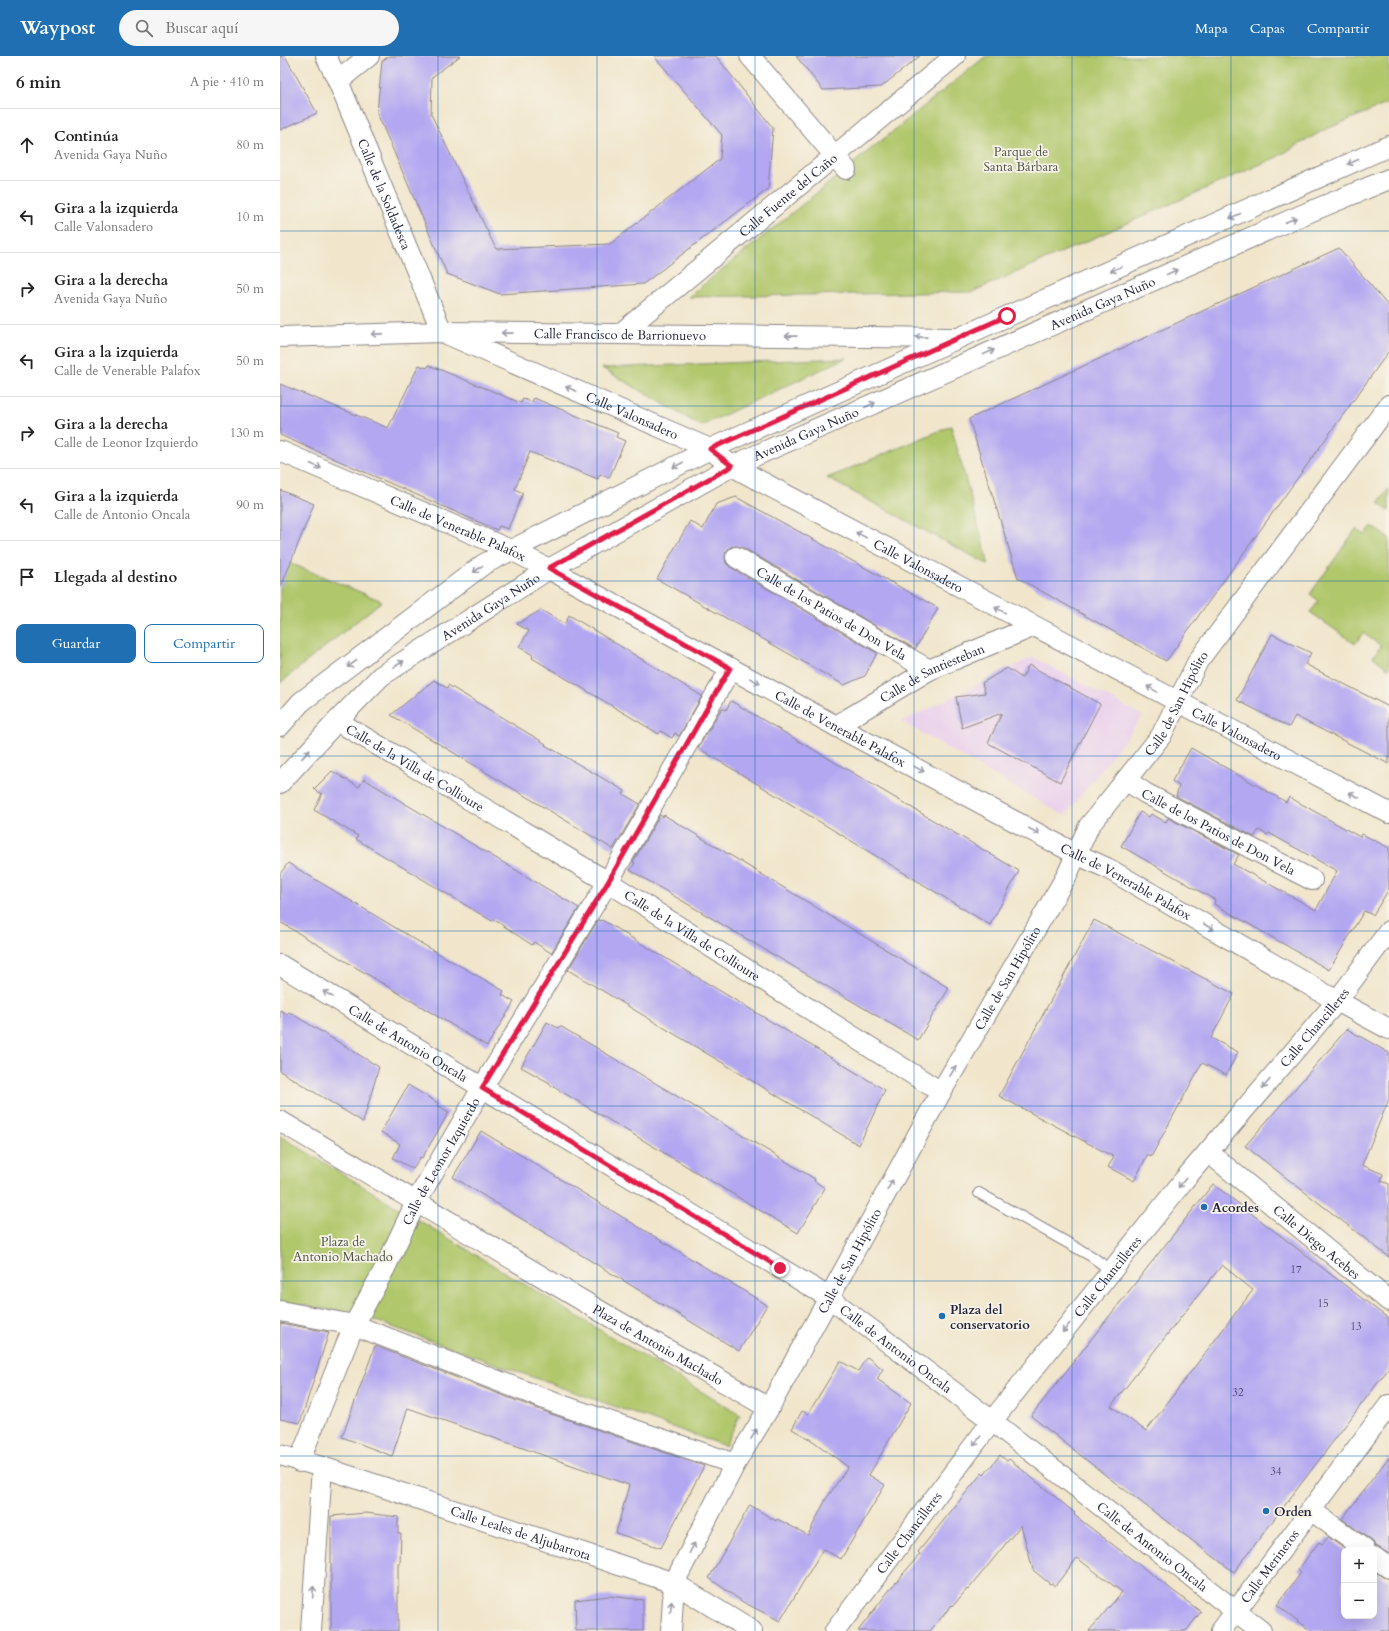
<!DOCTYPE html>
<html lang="es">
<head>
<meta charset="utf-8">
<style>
  body { margin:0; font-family:Cardo,serif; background:#f6f6f6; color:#222 }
  .controls { position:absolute; right:12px; bottom:12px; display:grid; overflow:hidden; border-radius:8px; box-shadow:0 4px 16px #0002 }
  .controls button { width:36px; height:36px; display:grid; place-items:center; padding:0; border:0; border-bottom:1px solid #e0e0e0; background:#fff; color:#222; font:20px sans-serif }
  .stop { position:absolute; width:12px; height:12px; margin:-9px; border:3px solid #e11d48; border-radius:50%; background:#fff }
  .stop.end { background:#e11d48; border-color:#fff; box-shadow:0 1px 4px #0008 }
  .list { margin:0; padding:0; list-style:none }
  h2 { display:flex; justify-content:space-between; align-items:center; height:52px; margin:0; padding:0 16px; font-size:17px }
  h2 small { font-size:13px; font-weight:400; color:#767676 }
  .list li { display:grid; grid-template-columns:26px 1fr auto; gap:12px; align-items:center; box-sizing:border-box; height:72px; padding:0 16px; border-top:1px solid #e0e0e0 }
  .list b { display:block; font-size:15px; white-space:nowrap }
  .list p { margin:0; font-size:13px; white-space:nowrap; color:#767676 }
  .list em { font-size:13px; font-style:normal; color:#767676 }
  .actions { display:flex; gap:8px; padding:12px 16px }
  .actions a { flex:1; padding:9px 0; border:1px solid #1f6fb2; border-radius:8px; text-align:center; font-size:14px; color:#1f6fb2 }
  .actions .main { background:#1f6fb2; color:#fff }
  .icon { flex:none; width:22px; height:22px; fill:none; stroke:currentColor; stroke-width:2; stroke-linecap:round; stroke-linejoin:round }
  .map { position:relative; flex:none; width:1109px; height:1575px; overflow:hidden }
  header { display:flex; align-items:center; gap:24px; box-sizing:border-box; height:56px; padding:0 20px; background:#1f6fb2; color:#fff }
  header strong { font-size:19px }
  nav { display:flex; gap:22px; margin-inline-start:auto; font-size:14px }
  .search { width:280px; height:36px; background:#f6f6f6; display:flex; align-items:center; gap:10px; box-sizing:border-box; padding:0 14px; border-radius:22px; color:#767676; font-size:15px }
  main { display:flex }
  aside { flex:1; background:#fff }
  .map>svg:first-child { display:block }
  .built { fill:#ead1ec }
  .green { fill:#b1c76c; stroke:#6a7454 }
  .building { fill:#b3a7f1; fill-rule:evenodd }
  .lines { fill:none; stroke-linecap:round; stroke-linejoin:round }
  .lane-casing { stroke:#8a8484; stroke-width:12 }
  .street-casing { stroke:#8a8484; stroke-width:22 }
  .lane { stroke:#fff; stroke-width:10 }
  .street { stroke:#fff; stroke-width:20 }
  .oneway { stroke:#9c9ca7 }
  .route { stroke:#e11d48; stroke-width:5 }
  .grid { fill:none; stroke:#1f6fb2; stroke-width:1; stroke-opacity:0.55 }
  .poi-dot { fill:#1f6fb2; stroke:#f7f3e8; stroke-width:1.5 }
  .labels { text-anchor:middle; stroke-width:3.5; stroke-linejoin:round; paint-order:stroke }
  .number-label { font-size:11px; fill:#464368 }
  .park-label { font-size:13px; fill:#4d544a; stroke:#f7f3e8 }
  .street-label { font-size:13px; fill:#22223b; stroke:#f7f3e8 }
  .poi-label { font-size:13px; font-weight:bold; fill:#22223b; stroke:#f7f3e8; text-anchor:start }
</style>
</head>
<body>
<header>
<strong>Waypost</strong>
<div class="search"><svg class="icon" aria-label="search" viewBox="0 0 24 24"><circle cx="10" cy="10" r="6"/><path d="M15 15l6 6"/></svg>Buscar aquí</div>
<nav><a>Mapa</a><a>Capas</a><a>Compartir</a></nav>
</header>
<main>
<aside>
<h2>6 min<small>A pie · 410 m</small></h2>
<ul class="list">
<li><svg class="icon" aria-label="ahead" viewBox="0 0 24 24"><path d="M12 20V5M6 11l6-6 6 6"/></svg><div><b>Continúa</b><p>Avenida Gaya Nuño</p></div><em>80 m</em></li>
<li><svg class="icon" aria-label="left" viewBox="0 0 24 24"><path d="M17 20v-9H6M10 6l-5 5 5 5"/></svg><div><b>Gira a la izquierda</b><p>Calle Valonsadero</p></div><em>10 m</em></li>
<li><svg class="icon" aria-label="right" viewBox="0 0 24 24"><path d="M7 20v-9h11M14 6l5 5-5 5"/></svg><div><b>Gira a la derecha</b><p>Avenida Gaya Nuño</p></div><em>50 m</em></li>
<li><svg class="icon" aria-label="left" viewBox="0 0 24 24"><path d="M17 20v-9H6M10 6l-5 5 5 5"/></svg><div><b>Gira a la izquierda</b><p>Calle de Venerable Palafox</p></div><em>50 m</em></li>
<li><svg class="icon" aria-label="right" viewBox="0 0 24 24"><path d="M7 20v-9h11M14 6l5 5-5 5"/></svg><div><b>Gira a la derecha</b><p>Calle de Leonor Izquierdo</p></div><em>130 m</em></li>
<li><svg class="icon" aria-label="left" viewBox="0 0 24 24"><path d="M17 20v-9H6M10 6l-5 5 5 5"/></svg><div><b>Gira a la izquierda</b><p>Calle de Antonio Oncala</p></div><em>90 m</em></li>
<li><svg class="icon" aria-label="arrive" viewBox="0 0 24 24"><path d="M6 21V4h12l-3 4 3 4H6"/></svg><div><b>Llegada al destino</b></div></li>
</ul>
<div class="actions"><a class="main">Guardar</a><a>Compartir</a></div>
</aside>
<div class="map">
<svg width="1109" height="1575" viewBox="0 0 1109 1575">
  <rect width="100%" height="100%" fill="#f7f3e8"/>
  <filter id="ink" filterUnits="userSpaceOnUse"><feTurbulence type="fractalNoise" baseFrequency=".025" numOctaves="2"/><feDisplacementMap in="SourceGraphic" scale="8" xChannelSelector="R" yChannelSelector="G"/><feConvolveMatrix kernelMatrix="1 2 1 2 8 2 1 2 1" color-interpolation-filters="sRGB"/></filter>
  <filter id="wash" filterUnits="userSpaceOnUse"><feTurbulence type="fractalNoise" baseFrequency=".012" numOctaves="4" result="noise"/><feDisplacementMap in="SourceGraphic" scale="16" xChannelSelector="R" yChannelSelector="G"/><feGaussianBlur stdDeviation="0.9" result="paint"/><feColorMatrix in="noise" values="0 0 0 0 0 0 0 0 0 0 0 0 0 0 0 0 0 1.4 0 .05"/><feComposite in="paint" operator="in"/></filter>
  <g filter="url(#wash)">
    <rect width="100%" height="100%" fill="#f1e6cc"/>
    <polygon class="built" points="753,601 863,660 785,760 622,666"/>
    <g class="green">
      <polygon points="706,0 1109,0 1109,47 1044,74 997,101 692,236 408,241"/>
      <polygon points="566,302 421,370 322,312"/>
      <polygon points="671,370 709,509 547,422"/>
      <polygon points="1109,432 1109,455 1098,447"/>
      <polygon points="1092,470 1109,482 1109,613 1093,601 1101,590 1083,577 1075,588 1030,556 1039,545 1030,538 1076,473 1085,479"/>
      <polygon points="0,503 102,545 0,627"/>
      <polygon points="0,1080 460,1359 445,1390 82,1260 0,1245"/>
    </g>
    <g id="blocks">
      <g class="building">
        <polygon points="0,0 5,0 37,57 0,74"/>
        <polygon points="109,0 180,0 152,21 151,58 216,193 330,188 440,103 442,79 374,0 436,0 493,72 488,133 363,228 220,238 167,218 97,57 102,5"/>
        <polygon points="516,0 640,0 601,31 543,34"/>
        <polygon points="1059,192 1109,251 1109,295 886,605 738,522 689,363"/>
        <polygon points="139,309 147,312 149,309 241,347 243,343 252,346 254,342 338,377 336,381 345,385 329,422 320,418 318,423 250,396 235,433 243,437 228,473 219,470 217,474 0,379 0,328 108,372"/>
        <polygon points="0,434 34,448 1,531 0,531"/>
        <polygon points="456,441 658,552 635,593 462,491 456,490 450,491 446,496 445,501 446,507 450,511 597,597 585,620 564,629 377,523 410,465 423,473 436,448"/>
        <polygon points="261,554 285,568 289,559 422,640 399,680 395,677 392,682 381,675 379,678 252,602 253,599 239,591 249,575 237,568"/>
        <polygon points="992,578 1031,597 1025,608 1109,651 1109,708 1015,660 1009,671 957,644"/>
        <polygon points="749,609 820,648 780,726 708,687 722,657 682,672 676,641 705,637 702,627 727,612 742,622"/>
        <polygon points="154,624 167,632 168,629 266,688 265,689 345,735 343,738 360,748 333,793 111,659"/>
        <polygon points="451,645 739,815 710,869 418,692 442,652 446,654"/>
        <polygon points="911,692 1006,746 1009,741 1080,781 1082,778 1109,792 1109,833 1093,859 1084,855 1049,914 934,848 935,844 841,790 860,756 869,761 871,758 886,766 888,762 959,799 953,808 1036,854 1057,815 989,777 987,779 979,774 974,781 896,740 899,730 892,725"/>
        <polygon points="52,715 79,731 84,723 299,852 271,897 254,886 252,889 213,863 212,865 94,794 76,783 78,780 34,754 42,738 34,733"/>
        <polygon points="380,759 383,761 384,759 669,932 638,984 350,814 355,807 353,806"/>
        <polygon points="8,807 144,889 224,935 222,939 234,946 207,990 0,866 0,818"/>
        <polygon points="318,864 321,865 322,864 605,1034 579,1089 288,914"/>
        <polygon points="814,864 954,938 931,982 958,996 946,1019 922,1007 871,1101 868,1098 854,1125 828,1111 834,1101 719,1040"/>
        <polygon points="0,954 7,958 9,956 99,1011 83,1066 0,1015"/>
        <polygon points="267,966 278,972 280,970 535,1123 534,1125 545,1132 518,1177 269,1028 270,1027 241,1011"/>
        <polygon points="1067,973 1109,997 1109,1043 1082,1109 1103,1118 1101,1125 1109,1128 1109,1201 965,1090"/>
        <polygon points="128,1029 158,1047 157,1049 169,1056 142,1102 140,1101 133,1113 113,1102 120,1088 101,1076"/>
        <polygon points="201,1075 487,1249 459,1295 173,1121"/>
        <path d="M933 1128 1109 1263V1312L954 1516 833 1425 751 1360ZM942 1209 973 1234 866 1375 831 1350Z"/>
        <polygon points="0,1267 49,1276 20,1367 0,1363"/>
        <polygon points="95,1290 271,1358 424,1410 381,1492 336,1477 349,1429 128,1352 112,1400 62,1381"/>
        <polygon points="587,1301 603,1313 597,1323 631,1347 589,1419 605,1429 561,1503 543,1493 500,1565 463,1546 429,1522 470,1449 496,1465 497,1463 528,1479 546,1443 568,1411 533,1385 512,1373 522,1355 528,1358 560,1305 578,1315"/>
        <polygon points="720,1399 727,1405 729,1403 795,1457 794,1459 921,1556 906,1575 809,1575 842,1536 797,1502 775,1530 771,1527 770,1528 753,1514 741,1469 688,1534 687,1533 673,1550 672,1549 650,1575 578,1575 611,1532 640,1498 638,1496 702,1417 704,1419"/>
        <polygon points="1109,1401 1109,1498 1096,1490 1092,1485 1062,1463"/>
        <polygon points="86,1457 118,1461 118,1477 121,1477 120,1508 118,1508 118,1575 51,1575 51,1460"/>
        <polygon points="1048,1481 1066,1494 1064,1494 1064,1560 1094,1560 1094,1515 1103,1521 1109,1523 1109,1575 1031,1575 997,1549 1021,1517 1018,1514 1039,1486 1042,1488"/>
        <polygon points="329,1540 363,1544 363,1575 296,1575 295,1544"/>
      </g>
    </g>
  </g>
  <g filter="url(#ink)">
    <use href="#blocks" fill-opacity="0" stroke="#8a8484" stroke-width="1"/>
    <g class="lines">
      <g class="lane-casing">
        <polyline id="lane" points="699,1137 811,1200 832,1215"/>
      </g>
      <g class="street-casing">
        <g id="street">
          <path id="s1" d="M46 0 58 25 162 276 430 393 452 410C670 527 889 642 1109 757"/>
          <polyline points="470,0 566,113"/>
          <polyline points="58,25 89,0"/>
          <path id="s2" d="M340 278 675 0"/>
          <path id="s3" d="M0 281 162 276 674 282"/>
          <path id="s4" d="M0 395 233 495 269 513 556 670 796 798 827 812 1057 945 1109 973"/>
          <path id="s5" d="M456 501 649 614"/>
          <path id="s6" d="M57 665 328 826 661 1036"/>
          <polyline points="0,670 21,646 204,508 430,393 1109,90"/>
          <path id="s7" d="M556 670 649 614 752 571"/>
          <path id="s8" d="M846 724 865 737 1032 824"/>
          <path id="s9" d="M0 727 57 665 101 620 269 513 452 410 1015 162 1109 123"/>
          <path id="s10" d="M0 909 548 1241 712 1365 981 1575"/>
          <path id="s11" d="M0 1065 320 1255 489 1352"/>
          <path id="s12" d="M928 1096 1109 1245"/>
          <polyline points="0,1255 74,1269 275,1347 455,1408"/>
          <path id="s13" d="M0 1399 42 1411 394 1527 472 1575"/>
          <path id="s14" d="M19 1406 74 1269 105 1212 136 1146 202 1032 328 826 451 612"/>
          <polyline points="1031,1454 1085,1494"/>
          <polyline points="1094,1501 1109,1512"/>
          <polyline points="31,1575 42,1411"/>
          <path id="s15" d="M391 1575 394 1527 455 1408 489 1352 661 1036 787 819 809 770 881 680 918 605 1109 349"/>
          <path id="s16" d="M555 1575 712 1365 904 1124 1057 945 1109 875"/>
          <path id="s17" d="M941 1575 1109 1349"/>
        </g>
      </g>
      <use href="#lane" class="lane"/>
      <use href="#street" class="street"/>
    </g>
    <defs><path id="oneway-shaft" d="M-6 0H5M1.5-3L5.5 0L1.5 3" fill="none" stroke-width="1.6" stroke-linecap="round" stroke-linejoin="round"/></defs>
    <g class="oneway">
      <use href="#oneway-shaft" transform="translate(1073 106) rotate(156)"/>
      <use href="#oneway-shaft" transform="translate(955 160) rotate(156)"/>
      <use href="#oneway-shaft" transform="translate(1011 164) rotate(-23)"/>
      <use href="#oneway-shaft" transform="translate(836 213) rotate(156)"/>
      <use href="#oneway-shaft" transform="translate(892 216) rotate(-24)"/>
      <use href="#oneway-shaft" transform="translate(227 277) rotate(-179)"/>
      <use href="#oneway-shaft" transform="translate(97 278) rotate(179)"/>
      <use href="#oneway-shaft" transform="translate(511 280) rotate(-179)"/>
      <use href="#oneway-shaft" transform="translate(641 281) rotate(-179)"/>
      <use href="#oneway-shaft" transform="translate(709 296) rotate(-24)"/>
      <use href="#oneway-shaft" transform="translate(291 333) rotate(-157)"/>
      <use href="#oneway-shaft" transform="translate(590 349) rotate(-24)"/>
      <use href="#oneway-shaft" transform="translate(398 409) rotate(153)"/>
      <use href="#oneway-shaft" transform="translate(36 410) rotate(23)"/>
      <use href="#oneway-shaft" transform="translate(581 479) rotate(-152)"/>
      <use href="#oneway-shaft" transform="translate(198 513) rotate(143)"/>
      <use href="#oneway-shaft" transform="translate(720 554) rotate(-152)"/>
      <use href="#oneway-shaft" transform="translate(72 608) rotate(143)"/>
      <use href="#oneway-shaft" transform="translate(119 608) rotate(-33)"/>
      <use href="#oneway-shaft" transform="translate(475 625) rotate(29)"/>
      <use href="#oneway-shaft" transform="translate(872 633) rotate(-151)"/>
      <use href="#oneway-shaft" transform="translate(26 698) rotate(-47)"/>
      <use href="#oneway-shaft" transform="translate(639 713) rotate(28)"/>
      <use href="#oneway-shaft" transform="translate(1074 739) rotate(-153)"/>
      <use href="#oneway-shaft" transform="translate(754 775) rotate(28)"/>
      <use href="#oneway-shaft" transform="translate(929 871) rotate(30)"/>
      <use href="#oneway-shaft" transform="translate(48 938) rotate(-149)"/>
      <use href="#oneway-shaft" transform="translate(673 1015) rotate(-60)"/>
      <use href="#oneway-shaft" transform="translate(986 1028) rotate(131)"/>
      <use href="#oneway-shaft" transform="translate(902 1127) rotate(129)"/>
      <use href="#oneway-shaft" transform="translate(610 1129) rotate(-61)"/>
      <use href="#oneway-shaft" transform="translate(786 1272) rotate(129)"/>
      <use href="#oneway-shaft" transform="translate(474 1378) rotate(-60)"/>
      <use href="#oneway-shaft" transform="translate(697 1385) rotate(127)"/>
      <use href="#oneway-shaft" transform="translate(412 1492) rotate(-63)"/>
      <use href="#oneway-shaft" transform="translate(33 1536) rotate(-86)"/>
      <use href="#oneway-shaft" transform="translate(391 1551) rotate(-85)"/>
    </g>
  </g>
  <g class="lines" filter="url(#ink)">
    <polyline class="route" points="500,1212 202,1032 328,826 450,612 269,512 452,410 430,393 727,260"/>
  </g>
  <path class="grid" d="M158 0V1575M317 0V1575M475 0V1575M634 0V1575M792 0V1575M951 0V1575M0 175H1109M0 350H1109M0 525H1109M0 700H1109M0 875H1109M0 1050H1109M0 1225H1109M0 1400H1109"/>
  <g class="poi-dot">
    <circle cx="924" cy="1151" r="4"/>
    <circle cx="662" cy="1260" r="4"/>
    <circle cx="986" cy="1455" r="4"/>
  </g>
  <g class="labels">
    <g class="number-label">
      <text x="1016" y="1217">17</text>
      <text x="1043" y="1251">15</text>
      <text x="1076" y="1274">13</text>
      <text x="958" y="1340">32</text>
      <text x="996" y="1419">34</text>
    </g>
    <g class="park-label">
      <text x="741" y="100">Parque de<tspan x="741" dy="15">Santa Bárbara</tspan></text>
      <text x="63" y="1190">Plaza de<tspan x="63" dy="15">Antonio Machado</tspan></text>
    </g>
    <g class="street-label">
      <text dy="5" stroke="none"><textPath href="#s1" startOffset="150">Calle de la Soldadesca</textPath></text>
      <text dy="5" stroke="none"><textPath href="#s2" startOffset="218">Calle Fuente del Caño</textPath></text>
      <text dy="5" stroke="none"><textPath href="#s9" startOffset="961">Avenida Gaya Nuño</textPath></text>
      <text dy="5" stroke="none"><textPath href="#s3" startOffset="340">Calle Francisco de Barrionuevo</textPath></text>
      <text dy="5" stroke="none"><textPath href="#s1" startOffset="507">Calle Valonsadero</textPath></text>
      <text dy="5" stroke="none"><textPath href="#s9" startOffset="637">Avenida Gaya Nuño</textPath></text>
      <text dy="5" stroke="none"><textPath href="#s4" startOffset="194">Calle de Venerable Palafox</textPath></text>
      <text dy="5" stroke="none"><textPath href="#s1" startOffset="831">Calle Valonsadero</textPath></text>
      <text dy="5" stroke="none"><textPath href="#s9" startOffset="277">Avenida Gaya Nuño</textPath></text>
      <text dy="5" stroke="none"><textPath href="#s5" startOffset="111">Calle de los Patios de Don Vela</textPath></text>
      <text dy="5" stroke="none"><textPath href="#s7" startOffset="110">Calle de Santiesteban</textPath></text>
      <text dy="5" stroke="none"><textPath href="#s15" startOffset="1063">Calle de San Hipólito</textPath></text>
      <text dy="5" stroke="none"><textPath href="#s4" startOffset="626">Calle de Venerable Palafox</textPath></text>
      <text dy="5" stroke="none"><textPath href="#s1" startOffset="1191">Calle Valonsadero</textPath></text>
      <text dy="5" stroke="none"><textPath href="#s6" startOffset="91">Calle de la Villa de Collioure</textPath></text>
      <text dy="5" stroke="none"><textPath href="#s8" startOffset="106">Calle de los Patios de Don Vela</textPath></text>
      <text dy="5" stroke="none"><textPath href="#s4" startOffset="950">Calle de Venerable Palafox</textPath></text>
      <text dy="5" stroke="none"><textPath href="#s6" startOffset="415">Calle de la Villa de Collioure</textPath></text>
      <text dy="5" stroke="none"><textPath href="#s15" startOffset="739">Calle de San Hipólito</textPath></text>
      <text dy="5" stroke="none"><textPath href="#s16" startOffset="771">Calle Chancilleres</textPath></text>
      <text dy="5" stroke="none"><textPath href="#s10" startOffset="150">Calle de Antonio Oncala</textPath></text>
      <text dy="5" stroke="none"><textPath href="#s14" startOffset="333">Calle de Leonor Izquierdo</textPath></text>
      <text dy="5" stroke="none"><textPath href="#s12" startOffset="141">Calle Diego Acebes</textPath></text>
      <text dy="5" stroke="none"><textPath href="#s15" startOffset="415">Calle de San Hipólito</textPath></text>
      <text dy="5" stroke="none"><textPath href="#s16" startOffset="447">Calle Chancilleres</textPath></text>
      <text dy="5" stroke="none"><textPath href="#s11" startOffset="439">Plaza de Antonio Machado</textPath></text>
      <text dy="5" stroke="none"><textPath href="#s10" startOffset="726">Calle de Antonio Oncala</textPath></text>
      <text dy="5" stroke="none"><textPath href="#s13" startOffset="253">Calle Leales de Aljubarrota</textPath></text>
      <text dy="5" stroke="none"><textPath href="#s16" startOffset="123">Calle Chancilleres</textPath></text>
      <text dy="5" stroke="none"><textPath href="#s10" startOffset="1050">Calle de Antonio Oncala</textPath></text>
      <text dy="5" stroke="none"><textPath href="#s17" startOffset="81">Calle Merineros</textPath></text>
    </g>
    <g class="poi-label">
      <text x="932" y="1156">Acordes</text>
      <text x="670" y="1258">Plaza del<tspan x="670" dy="15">conservatorio</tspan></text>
      <text x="994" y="1460">Orden</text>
    </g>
  </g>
</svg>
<div class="controls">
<button>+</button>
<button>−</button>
</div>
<div class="stop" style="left:727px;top:260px"></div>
<div class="stop end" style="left:500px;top:1212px"></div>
</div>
</main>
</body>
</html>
